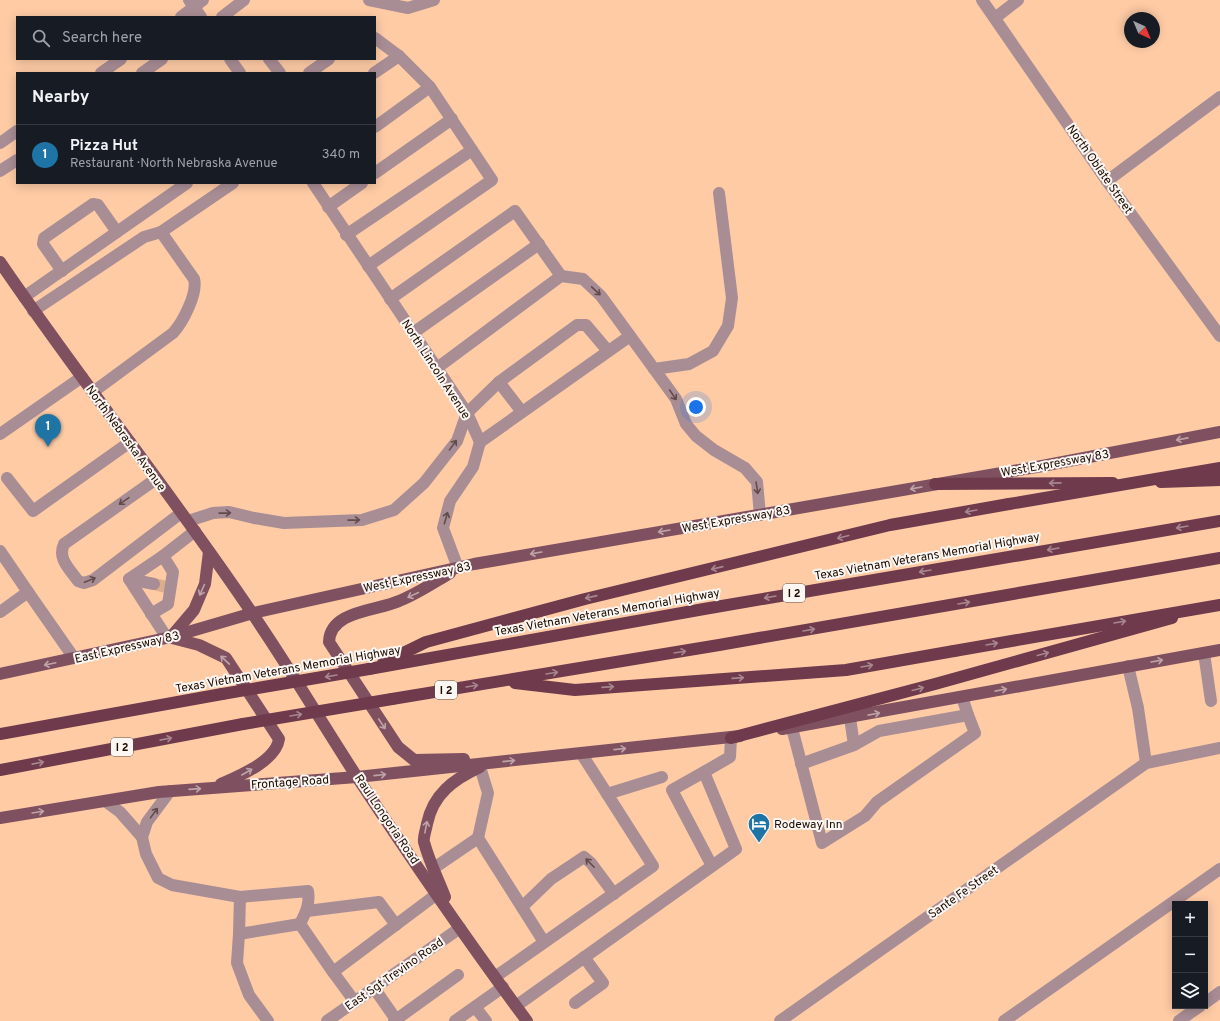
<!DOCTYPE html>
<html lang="en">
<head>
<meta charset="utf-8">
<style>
  body { margin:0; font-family:Overpass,sans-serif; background:#242831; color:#f1f3f6 }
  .controls { position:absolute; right:12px; bottom:12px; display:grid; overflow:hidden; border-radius:0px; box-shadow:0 2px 10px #0003 }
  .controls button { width:36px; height:36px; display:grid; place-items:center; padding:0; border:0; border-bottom:1px solid #363941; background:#171b24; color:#f1f3f6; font:20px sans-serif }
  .compass { position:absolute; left:1124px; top:12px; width:36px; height:36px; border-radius:50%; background:#171b24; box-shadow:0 2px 10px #0003; rotate:136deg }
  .you { position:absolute; left:696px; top:407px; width:14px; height:14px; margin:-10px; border:3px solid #fff; border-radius:50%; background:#1a73e8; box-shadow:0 0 0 6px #1a73e833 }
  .badge { display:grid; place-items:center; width:26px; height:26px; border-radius:50%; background:#1e74a4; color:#fff; font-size:13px; font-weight:700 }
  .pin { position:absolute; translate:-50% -33px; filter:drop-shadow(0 1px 2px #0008) }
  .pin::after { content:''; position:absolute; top:21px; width:14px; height:12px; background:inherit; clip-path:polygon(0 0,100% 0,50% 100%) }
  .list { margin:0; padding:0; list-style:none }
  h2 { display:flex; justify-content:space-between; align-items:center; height:52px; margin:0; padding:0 16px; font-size:17px }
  h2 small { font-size:13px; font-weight:400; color:#9ea1a6 }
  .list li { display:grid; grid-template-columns:26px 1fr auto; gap:12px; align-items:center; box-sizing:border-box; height:60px; padding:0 16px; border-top:1px solid #363941 }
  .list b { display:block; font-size:15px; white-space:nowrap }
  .list p { margin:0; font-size:13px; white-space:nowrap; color:#9ea1a6 }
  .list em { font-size:13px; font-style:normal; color:#9ea1a6 }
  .icon { flex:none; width:22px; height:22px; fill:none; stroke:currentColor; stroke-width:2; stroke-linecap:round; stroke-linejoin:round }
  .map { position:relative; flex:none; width:1220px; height:1021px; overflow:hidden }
  .search { position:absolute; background:#171b24; box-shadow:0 2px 10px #0003; left:16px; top:16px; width:360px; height:44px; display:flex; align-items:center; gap:10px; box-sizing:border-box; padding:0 14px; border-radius:0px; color:#9ea1a6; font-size:15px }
  .panel { position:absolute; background:#171b24; box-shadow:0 2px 10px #0003; left:16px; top:72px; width:360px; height:112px; border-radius:0px }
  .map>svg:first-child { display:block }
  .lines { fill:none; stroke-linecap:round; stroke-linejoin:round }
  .minor-tunnel { stroke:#dcae8c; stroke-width:12; stroke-dasharray:12 6; stroke-linecap:butt }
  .minor { stroke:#a98d95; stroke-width:12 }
  .major { stroke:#7f505f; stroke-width:12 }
  .highway { stroke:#6e3a4c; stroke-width:12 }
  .highway-bridge { stroke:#6e3a4c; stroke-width:12 }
  .oneway { stroke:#624c4b }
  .oneway2 { stroke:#bea4a9 }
  .oneway3 { stroke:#a7868f }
  .labels { text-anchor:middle; stroke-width:4; stroke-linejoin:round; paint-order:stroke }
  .shield { fill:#fcf7f3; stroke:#5e524a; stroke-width:1 }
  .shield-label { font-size:11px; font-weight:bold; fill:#1b0b01 }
  .street-label { font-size:12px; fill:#1b0b01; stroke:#fcf7f3 }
  .poi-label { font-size:12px; fill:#1b0b01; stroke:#fcf7f3; text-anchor:start }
</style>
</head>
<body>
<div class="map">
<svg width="1220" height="1021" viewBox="0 0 1220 1021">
  <rect width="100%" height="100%" fill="#fecba5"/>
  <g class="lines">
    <polyline class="minor-tunnel" points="154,584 166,587"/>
    <g class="minor">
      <polyline points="189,0 201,17"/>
      <polyline points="369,0 408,8 434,0"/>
      <polyline points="982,0 1107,181 1220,336"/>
      <polyline points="181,17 203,0"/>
      <polyline points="222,17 244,0"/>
      <polyline points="995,18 1018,0"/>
      <polyline points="230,59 240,73"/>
      <polyline points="269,59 280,73"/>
      <polyline points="101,73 121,59"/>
      <polyline points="142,73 162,59"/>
      <polyline points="309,73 329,59"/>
      <polyline points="374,73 399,56"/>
      <polyline points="375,127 430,87"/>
      <polyline points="0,143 17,131"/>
      <polyline points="0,171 17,160"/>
      <polyline points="375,173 452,119"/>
      <polyline points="1107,181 1220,97"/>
      <polyline points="313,183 467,413 480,442 473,467 450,501 443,528 458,568"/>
      <polyline points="328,207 362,183"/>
      <polyline points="346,235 472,150"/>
      <polyline points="368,266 492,180 430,87 399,56 375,38"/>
      <polyline points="62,271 43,244 44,238 93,204 98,205 117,232"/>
      <polyline points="561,276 583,279 601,296 676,399 686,424 696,436 714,450 745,468 757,482 760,515"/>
      <polyline points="24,297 187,183"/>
      <polyline points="390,299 515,211 561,276 437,368"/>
      <polyline points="33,311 144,237 161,232 233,183"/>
      <polyline points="413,333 539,244"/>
      <polyline points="654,369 689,364 713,351 728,326 732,298 719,193"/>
      <polyline points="499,382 522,412"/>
      <path d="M93 392 173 333C183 322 198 293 194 279L161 232"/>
      <polyline points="0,434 82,377"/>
      <polyline points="480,442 630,336"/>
      <polyline points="7,478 33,511 130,442"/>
      <path d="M156 479 64 544C57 559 70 569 78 581L84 583 93 580 181 513"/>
      <polyline points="188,521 213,513 229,512 254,518 284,523 362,520 394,510 424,483 457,441 467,413 499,382 577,325 586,325 608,351"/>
      <polyline points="0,551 28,592 0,612"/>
      <polyline points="129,579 154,584"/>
      <polyline points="28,592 74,658"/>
      <polyline points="151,614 168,604 173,572 163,556"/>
      <polyline points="167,638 129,579 163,556 195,531"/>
      <polyline points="1204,653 1211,701"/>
      <polyline points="1128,666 1138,708 1146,763"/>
      <polyline points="792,728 822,843 865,816 877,802 975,733 968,715"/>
      <polyline points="854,745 879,731 968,715 962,697"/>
      <polyline points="801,764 854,745 850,718"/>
      <polyline points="704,772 730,757 731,738"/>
      <polyline points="607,794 662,777"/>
      <path d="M105 801 120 812 142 837 146 854 158 878 172 885 240 897 308 891C310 904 306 912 300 924"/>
      <polyline points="142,837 147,822 170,791"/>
      <polyline points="478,838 488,793 480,767"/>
      <polyline points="434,868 478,838 544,942"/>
      <polyline points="522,907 551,879 584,857 591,863 614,894"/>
      <polyline points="307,911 379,902 396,925"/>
      <polyline points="239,934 240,897"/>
      <polyline points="495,977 653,866 581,753"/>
      <polyline points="374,988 397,1021"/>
      <polyline points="355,1002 333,972 437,894"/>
      <polyline points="575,1003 603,983 584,957"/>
      <polyline points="1205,1003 1220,992"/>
      <path d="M516 1006C589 954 662 901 736 849L704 772 672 790 712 866"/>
      <polyline points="475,1007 486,1021"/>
      <polyline points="268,1021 249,995 237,963 239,934 300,924 333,972"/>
      <polyline points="327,1021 460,928"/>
      <polyline points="394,1021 458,975"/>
      <polyline points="455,1021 503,987"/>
      <polyline points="780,1021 1146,763 1220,748"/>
      <polyline points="1004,1021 1220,869"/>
      <polyline points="1179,1021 1200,1006"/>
    </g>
    <g class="major">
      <path d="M0 262C81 381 172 494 252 613 289 667 322 723 357 777 412 860 468 942 527 1021"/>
      <path d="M450 573C433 583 417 594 399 601 378 611 330 610 329 642L398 747 414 760 464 759"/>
      <polyline points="171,637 194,610 205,584 209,552"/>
      <path d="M172 638 199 645 226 658 279 739C276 761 239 776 221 784"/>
      <polyline points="0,674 171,637 253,613 474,564 1042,466 1220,432"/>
      <polyline points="782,729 1220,650"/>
      <polyline points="0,818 159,792 357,777 740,736"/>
      <path d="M445 897C438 879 429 861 424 842 423 837 426 830 427 824 433 794 454 779 480 767"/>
    </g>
    <g class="highway">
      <polyline points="1161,482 1220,480"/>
      <polyline points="935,484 1113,483"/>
      <polyline points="383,663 426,642 585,599 890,525 1009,504"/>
      <polyline points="369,669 704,609 1220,521"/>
      <polyline points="515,683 575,690 846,670 954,651"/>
      <polyline points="392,699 719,645 1220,558"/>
      <polyline points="0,734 222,694"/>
      <polyline points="731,738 935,684 1172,618"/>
      <polyline points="0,770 243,724"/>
    </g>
    <g class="highway-bridge">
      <polyline points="1009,504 1220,468"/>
      <polyline points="954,651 1220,605"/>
      <polyline points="222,694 369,669"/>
      <polyline points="243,724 392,699"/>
    </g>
  </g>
  <defs><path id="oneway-shaft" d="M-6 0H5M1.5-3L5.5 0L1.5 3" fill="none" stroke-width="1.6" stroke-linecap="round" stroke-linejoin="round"/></defs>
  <g class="oneway">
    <use href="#oneway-shaft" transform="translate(596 291) rotate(43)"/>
    <use href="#oneway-shaft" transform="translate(673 395) rotate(56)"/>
    <use href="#oneway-shaft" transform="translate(453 445) rotate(-54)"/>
    <use href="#oneway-shaft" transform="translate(757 488) rotate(81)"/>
    <use href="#oneway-shaft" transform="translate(124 501) rotate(145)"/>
    <use href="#oneway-shaft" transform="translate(225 513) rotate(-1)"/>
    <use href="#oneway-shaft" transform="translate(446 518) rotate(-74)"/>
    <use href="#oneway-shaft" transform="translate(354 520) rotate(-1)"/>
    <use href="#oneway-shaft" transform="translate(90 580) rotate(-22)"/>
    <use href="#oneway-shaft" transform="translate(154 813) rotate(-54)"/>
    <use href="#oneway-shaft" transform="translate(590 863) rotate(-135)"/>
  </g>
  <g class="oneway2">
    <use href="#oneway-shaft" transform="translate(1182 439) rotate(169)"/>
    <use href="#oneway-shaft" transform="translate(916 488) rotate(170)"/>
    <use href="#oneway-shaft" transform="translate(664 531) rotate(170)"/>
    <use href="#oneway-shaft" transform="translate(536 553) rotate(170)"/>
    <use href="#oneway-shaft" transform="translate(202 590) rotate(114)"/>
    <use href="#oneway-shaft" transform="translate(413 595) rotate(155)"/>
    <use href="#oneway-shaft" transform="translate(225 660) rotate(-137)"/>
    <use href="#oneway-shaft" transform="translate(1157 661) rotate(-10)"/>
    <use href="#oneway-shaft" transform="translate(50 664) rotate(168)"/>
    <use href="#oneway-shaft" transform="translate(1001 690) rotate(-11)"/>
    <use href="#oneway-shaft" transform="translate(874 714) rotate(-11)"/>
    <use href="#oneway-shaft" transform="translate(382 724) rotate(56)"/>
    <use href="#oneway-shaft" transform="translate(620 749) rotate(-6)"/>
    <use href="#oneway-shaft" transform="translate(509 761) rotate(-6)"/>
    <use href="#oneway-shaft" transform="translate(247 772) rotate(-30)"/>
    <use href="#oneway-shaft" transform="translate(380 775) rotate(-6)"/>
    <use href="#oneway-shaft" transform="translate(195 789) rotate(-4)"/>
    <use href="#oneway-shaft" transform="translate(38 812) rotate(-9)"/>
    <use href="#oneway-shaft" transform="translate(426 827) rotate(-79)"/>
  </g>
  <g class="oneway3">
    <use href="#oneway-shaft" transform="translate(1055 483) rotate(179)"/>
    <use href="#oneway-shaft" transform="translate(971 511) rotate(170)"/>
    <use href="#oneway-shaft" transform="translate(1182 527) rotate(170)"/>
    <use href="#oneway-shaft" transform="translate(843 537) rotate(166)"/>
    <use href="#oneway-shaft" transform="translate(1053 549) rotate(170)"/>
    <use href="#oneway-shaft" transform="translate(717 568) rotate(167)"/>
    <use href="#oneway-shaft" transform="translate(925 571) rotate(170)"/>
    <use href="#oneway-shaft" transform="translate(591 597) rotate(167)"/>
    <use href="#oneway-shaft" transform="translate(770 597) rotate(170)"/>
    <use href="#oneway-shaft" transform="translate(964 603) rotate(-10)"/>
    <use href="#oneway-shaft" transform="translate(1120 622) rotate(-10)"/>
    <use href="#oneway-shaft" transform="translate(809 630) rotate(-10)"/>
    <use href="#oneway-shaft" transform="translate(992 644) rotate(-10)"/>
    <use href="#oneway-shaft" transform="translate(680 652) rotate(-9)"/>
    <use href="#oneway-shaft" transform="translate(1043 654) rotate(-15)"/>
    <use href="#oneway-shaft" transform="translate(867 666) rotate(-10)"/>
    <use href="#oneway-shaft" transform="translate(552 673) rotate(-9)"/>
    <use href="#oneway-shaft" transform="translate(331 676) rotate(170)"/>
    <use href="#oneway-shaft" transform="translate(738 678) rotate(-4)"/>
    <use href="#oneway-shaft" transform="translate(472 686) rotate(-9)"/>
    <use href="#oneway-shaft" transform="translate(608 687) rotate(-4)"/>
    <use href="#oneway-shaft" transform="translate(918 689) rotate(-15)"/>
    <use href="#oneway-shaft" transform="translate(296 715) rotate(-9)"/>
    <use href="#oneway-shaft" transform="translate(166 739) rotate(-11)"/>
    <use href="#oneway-shaft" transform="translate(38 763) rotate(-11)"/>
  </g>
  <defs>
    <g id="hotel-pin" transform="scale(1.15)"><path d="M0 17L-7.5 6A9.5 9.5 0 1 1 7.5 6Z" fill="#1e74a4" stroke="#fcf7f3"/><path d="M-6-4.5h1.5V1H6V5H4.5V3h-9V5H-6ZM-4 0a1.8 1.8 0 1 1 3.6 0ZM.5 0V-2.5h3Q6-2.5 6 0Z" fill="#fff"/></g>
  </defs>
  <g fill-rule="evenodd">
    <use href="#hotel-pin" x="759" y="824"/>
  </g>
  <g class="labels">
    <g class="shield">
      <rect x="783" y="584" width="22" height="18" rx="3"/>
      <rect x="435" y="681" width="22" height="18" rx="3"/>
      <rect x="111" y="738" width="22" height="18" rx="3"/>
    </g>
    <g class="shield-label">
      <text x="794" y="597">I 2</text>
      <text x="446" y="694">I 2</text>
      <text x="122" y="751">I 2</text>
    </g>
    <g class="street-label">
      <text transform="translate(1100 169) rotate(55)" y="4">North Oblate Street</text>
      <text transform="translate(436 369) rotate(57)" y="4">North Lincoln Avenue</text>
      <text transform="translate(126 438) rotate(54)" y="4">North Nebraska Avenue</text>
      <text transform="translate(1055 463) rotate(-10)" y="4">West Expressway 83</text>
      <text transform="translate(736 519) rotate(-10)" y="4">West Expressway 83</text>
      <text transform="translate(927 556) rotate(-10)" y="4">Texas Vietnam Veterans Memorial Highway</text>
      <text transform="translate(417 577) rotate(-12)" y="4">West Expressway 83</text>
      <text transform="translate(607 612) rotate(-10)" y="4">Texas Vietnam Veterans Memorial Highway</text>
      <text transform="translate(127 647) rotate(-13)" y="4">East Expressway 83</text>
      <text transform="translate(288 669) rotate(-10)" y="4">Texas Vietnam Veterans Memorial Highway</text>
      <text transform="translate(290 782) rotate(-4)" y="4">Frontage Road</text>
      <text transform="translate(387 819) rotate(56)" y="4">Raul Longoria Road</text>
      <text transform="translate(963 892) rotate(-35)" y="4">Sante Fe Street</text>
      <text transform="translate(394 974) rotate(-35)" y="4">East Sgt Trevino Road</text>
    </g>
    <g class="poi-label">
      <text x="774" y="828">Rodeway Inn</text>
    </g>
  </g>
</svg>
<div class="controls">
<button>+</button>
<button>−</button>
<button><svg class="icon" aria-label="layers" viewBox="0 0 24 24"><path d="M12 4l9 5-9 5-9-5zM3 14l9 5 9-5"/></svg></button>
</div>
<svg class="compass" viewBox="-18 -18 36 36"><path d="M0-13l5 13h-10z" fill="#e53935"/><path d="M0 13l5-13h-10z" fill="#9ea1a6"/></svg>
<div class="you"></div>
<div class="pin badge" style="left:48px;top:447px">1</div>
<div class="search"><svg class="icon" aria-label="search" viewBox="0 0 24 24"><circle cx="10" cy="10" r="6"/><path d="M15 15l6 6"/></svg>Search here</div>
<section class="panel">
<h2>Nearby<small></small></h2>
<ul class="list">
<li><span class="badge">1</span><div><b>Pizza Hut</b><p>Restaurant · North Nebraska Avenue</p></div><em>340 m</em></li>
</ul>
</section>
</div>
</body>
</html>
